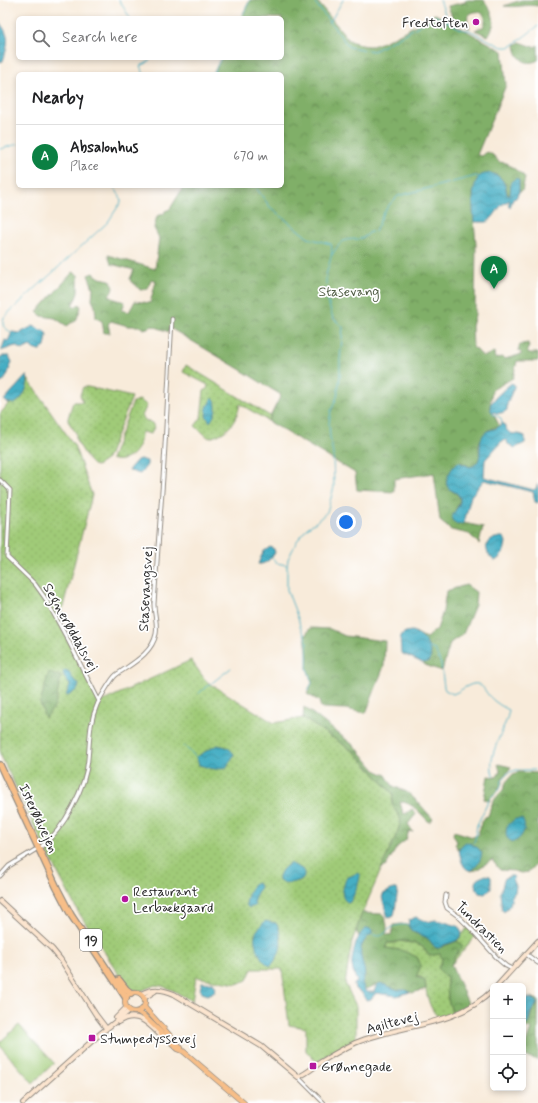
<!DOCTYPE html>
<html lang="en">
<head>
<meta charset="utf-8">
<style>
  body { margin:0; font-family:Mynerve,sans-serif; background:#f2f2f2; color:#202124 }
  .controls { position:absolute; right:12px; bottom:12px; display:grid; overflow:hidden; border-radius:6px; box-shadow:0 2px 6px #0003 }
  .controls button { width:36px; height:36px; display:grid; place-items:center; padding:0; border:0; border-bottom:1px solid #e0e0e0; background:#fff; color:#202124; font:20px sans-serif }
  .you { position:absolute; left:346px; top:522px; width:14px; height:14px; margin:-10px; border:3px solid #fff; border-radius:50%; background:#1a73e8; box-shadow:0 0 0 6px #1a73e833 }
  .badge { display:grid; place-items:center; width:26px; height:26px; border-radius:50%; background:#0b8043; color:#fff; font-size:13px; font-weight:700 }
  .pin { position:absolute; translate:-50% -33px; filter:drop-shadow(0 1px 2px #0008) }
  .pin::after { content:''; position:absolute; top:21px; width:14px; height:12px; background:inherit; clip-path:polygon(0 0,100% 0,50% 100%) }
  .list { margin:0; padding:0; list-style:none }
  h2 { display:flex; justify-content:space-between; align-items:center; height:52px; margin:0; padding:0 16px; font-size:17px }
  h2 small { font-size:13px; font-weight:400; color:#757577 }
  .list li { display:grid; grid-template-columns:26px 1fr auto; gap:12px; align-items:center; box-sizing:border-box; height:64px; padding:0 16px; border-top:1px solid #e0e0e0 }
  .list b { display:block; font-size:15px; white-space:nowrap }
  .list p { margin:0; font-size:13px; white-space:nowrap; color:#757577 }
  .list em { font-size:13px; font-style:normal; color:#757577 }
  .icon { flex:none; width:22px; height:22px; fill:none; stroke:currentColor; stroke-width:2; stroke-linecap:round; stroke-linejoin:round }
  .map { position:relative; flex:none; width:538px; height:1103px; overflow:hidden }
  .search { position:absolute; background:#fff; box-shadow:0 2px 6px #0003; left:16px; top:16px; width:268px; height:44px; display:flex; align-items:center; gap:10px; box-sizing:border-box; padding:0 14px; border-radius:6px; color:#757577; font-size:15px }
  .panel { position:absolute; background:#fff; box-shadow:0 2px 6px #0003; left:16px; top:72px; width:268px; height:116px; border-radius:6px }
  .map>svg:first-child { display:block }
  .grass { fill:url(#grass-dots); stroke:#667b52 }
  .forest { fill:url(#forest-crowns); stroke:#566d4a }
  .pitch { fill:#a0cb78; stroke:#667b52 }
  .water { fill:url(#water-waves); stroke:#386c78 }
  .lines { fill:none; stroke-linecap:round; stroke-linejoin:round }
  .stream { stroke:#45aec4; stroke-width:1 }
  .street-casing { stroke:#928b82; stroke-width:5 }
  .secondary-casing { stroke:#928b82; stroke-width:6 }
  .primary-casing { stroke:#928b82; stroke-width:6 }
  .highway-casing { stroke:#928b82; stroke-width:8 }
  .street { stroke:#fff; stroke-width:3 }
  .secondary { stroke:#fce5cf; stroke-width:4 }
  .primary { stroke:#f7be88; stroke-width:4.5 }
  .highway { stroke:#f7be88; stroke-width:5.5 }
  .poi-dot { fill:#b5179e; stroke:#fff; stroke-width:1.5 }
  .labels { text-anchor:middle; stroke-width:3.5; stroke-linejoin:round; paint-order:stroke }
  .shield { fill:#fff; stroke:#6b6b6b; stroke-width:1 }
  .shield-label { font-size:13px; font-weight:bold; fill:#2b2b2b }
  .poi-label { font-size:14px; fill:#2b2b2b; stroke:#fff; text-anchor:start }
  .park-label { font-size:14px; fill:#4e5b42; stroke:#fff }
  .street-label { font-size:14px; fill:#2b2b2b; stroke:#fff }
</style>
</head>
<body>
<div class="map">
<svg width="538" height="1103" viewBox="0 0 538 1103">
  <defs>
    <pattern id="grass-dots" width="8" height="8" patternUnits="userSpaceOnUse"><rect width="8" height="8" fill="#a0cb78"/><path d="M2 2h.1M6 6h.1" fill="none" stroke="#8aae68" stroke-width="1.8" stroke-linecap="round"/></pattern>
    <pattern id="forest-crowns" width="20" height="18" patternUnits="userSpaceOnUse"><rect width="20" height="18" fill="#80af68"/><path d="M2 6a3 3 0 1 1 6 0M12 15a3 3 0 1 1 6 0" fill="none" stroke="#698f56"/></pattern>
    <pattern id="water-waves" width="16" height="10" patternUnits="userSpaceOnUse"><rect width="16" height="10" fill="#45aec4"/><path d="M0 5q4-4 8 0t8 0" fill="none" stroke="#3a8e9f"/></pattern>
  </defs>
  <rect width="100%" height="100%" fill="#fff"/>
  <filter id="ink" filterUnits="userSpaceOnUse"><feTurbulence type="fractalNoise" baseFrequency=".025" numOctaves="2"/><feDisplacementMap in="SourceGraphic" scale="8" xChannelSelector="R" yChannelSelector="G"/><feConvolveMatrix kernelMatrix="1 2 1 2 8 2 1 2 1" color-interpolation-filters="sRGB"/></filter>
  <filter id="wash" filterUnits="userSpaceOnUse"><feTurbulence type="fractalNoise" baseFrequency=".012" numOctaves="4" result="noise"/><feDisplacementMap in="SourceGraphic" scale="16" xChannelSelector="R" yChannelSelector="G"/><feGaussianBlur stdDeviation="0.9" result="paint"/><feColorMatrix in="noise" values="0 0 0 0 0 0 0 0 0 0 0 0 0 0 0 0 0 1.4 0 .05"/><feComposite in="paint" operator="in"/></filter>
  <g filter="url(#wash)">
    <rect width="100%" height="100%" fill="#f8ebda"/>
    <g class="grass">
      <path d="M186 365 270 416 268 421 240 404C236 423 228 433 209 438L195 426 201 418 204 391 207 389 208 385 183 372Z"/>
      <path d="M28 379 74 445 92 495 59 622 99 703 191 660 206 681 274 723 303 718 356 753 393 794 392 804 401 820 398 831 361 916 352 942 345 983 356 1006V1040L343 1046 317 1062 306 1051V1028L289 1025 282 969H252L247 980 237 984 196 977 192 1001 172 990 162 986 155 985 141 991 130 989 120 976 77 910 42 842 0 754V414L9 403 11 404C21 398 28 392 28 379Z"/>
      <polygon points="83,387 88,387 132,397 107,459 97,466 93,465 89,461 76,440 76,433 68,421 68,418 73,402 83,402 80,395"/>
      <path d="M139 400 147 405 142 416 145 420 152 423 154 427 151 434 143 432 141 433C141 450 127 465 111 459L133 402Z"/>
      <path d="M468 927 476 935 451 965 455 956 462 946 457 941C461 937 464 932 468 927Z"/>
      <path d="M399 941 411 943H415L423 947 429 956 439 953 443 960 440 963 447 978 448 1000 453 1014 439 1018C429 1009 426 994 425 981L421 977H416L420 963 417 957 386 949V943H396Z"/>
    </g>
    <g class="forest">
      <path d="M250 0H316L349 40C355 43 362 46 370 46 381 46 422 21 435 14L452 23 503 51 506 85 477 155 482 156 487 152 493 155 499 162 506 163 523 175 525 178 522 191 519 192V180L511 182 510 195H507C507 185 503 180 495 174L476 183 473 206 476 245 475 315 472 326 473 348 476 349 483 357 494 352 495 359 501 357 505 359 522 354 519 351V346L522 344 528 343 529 347 527 350 528 353H538V361H517L513 378 492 390 490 407 500 427 488 430C486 433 482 437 480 441 476 451 486 462 470 467L461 462C451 467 449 474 446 484L451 490 458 495 460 501 455 511 453 521 457 525 464 523 483 527 479 544 469 534 451 530 440 521 434 473 394 479V492L357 490 355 473 268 421 281 395 241 370 170 328 169 332 153 326 144 329 139 326H128L111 321 108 324 110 333H104L102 321 96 318 95 306 92 300 93 288 88 275 93 273 100 278 110 280C115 286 113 290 109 296L115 299 125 302 122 310 129 312 135 301 150 303 156 281 151 279 148 289 140 290 136 285 131 282 130 279 134 270 111 264 108 255 155 269 159 238 154 228 157 216 164 214 165 211 170 209 184 186H282V74H213L221 58H282V18H241Z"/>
      <path d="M465 0H484C493 14 498 21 488 36L475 30 483 27C494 6 458 7 470 28L453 19 448 6 466 2Z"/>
      <path d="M522 0H538V6C526 4 516 8 504 6L512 3Z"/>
      <path d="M520 42 534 47 538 45V60C526 67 516 58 515 45Z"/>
      <path d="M73 272 78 275C78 289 80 294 72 305L75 307 79 304 81 307 76 321 71 323 67 326 55 318 42 316 37 312Z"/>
      <polygon points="466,585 476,592 475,605 463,634 450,643 442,671 425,665 423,663 428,662 424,640 415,632 426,638 437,629 443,611 446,591"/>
      <polygon points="310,628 330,629 345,636 385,641 384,666 366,713 345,709 321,708 319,701 307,694 312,683 307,668 308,658 305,636"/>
      <polygon points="49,672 54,675 61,676 55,706 45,718 40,703"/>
      <path d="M304 707 356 747 375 770 386 775 393 786 407 792 417 801 433 819 429 822C422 815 411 801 400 802L403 813 405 814 412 809 416 814 408 824 413 832 409 831 406 840 397 847 386 866 381 869 398 831 401 820 392 804 393 794 356 753 303 718Z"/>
      <polygon points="498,764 511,767 502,779 503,781 497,792 491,797 490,801 484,799 488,776 497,777 500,771"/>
      <polygon points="519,772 538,773 538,862 529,872 521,873 514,871 500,870 492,860 476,870 471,871 469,870 474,869 480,850 470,843 460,847 459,850 455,844 457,842 453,834 454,831 473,837 478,835 481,823 485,817 488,816 493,801 503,790 506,782 513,774"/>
      <path d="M362 913 382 914C387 921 388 927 386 934L391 935 394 925 401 924 408 925C410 933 419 935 426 937 429 939 432 944 435 947H441L457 941 463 946 455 956 451 965 469 1005 453 1014 448 1000 447 978 438 969 442 960 440 954 429 956 423 947 415 943C410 943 406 941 401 941 396 942 392 943 387 943L386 948 401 950 417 957 421 966 416 977 424 979 425 981 426 989 412 993C407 990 404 991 399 990 392 989 387 985 380 983L367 989 364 988 362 983C369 970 361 967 360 955 360 948 364 942 367 936L359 935V937L356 931Z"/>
      <path d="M531 997 538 1000V1060L525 1056 523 1061V1052L531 1029 523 1027V1025H526C532 1019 529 1012 536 1007L535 1000Z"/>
    </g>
    <polygon class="pitch" points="19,1025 54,1063 33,1083 0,1046 0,1042"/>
    <g class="water">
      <path d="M0 23C11 37 8 45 3 61L0 62Z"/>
      <path d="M490 173C502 175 506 184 507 195H510L511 182 516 178 519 180V192L516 198 513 199 510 207 508 206 510 200C496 206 498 215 487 222H474C473 211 471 188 478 178 481 174 485 174 490 173Z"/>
      <path d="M33 326 38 328 40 330H44L46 332 45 334 46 333 47 336 45 347C38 352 35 351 30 346L22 350 15 346 1 351 5 340 8 341 12 332 20 333Z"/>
      <polygon points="3,356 9,356 12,362 7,376 3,382 0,383 0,357"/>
      <path d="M27 375C30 385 23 400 14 404L6 402 4 400 6 398Z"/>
      <path d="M511 383 514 384V387L507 404V410C502 414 496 414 491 411L490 405 497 396Z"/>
      <path d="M212 398 215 400C217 409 216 414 210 422L206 416 207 407Z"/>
      <path d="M502 423 504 424C509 437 512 432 523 435L525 437V443L515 448 508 444 506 440 502 441 485 460 484 477 534 490 536 488 538 484V503L535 502 533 492 484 480 471 496 464 523 457 525 452 519C452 511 461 507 460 499 459 491 450 492 447 486 444 479 453 465 459 462L470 467C485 463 477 447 482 437 486 427 497 432 502 423Z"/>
      <polygon points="140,459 147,461 147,465 140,474 130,471 129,469 137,460"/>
      <path d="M500 537H504L506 542C505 550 503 557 495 561 488 557 483 546 490 540 493 538 497 538 500 537Z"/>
      <path d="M270 547 274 549 275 553C271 558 266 565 258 564L263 552Z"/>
      <path d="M412 631C423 635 430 646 431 657L428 662 423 663 401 653C401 641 396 632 412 631Z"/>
      <polygon points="65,670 68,671 73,679 79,684 78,689 68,696 66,695 70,685 64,677 63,672"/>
      <path d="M217 745C225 746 231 748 234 755L226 768 224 767C216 772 208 767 199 765L196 757Z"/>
      <path d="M515 819H522C528 828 522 839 513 842 504 838 506 835 507 826Z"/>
      <path d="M466 842C472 843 479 848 482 853 481 861 472 878 464 866 461 862 460 855 459 850L463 844Z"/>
      <path d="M290 863 302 869C304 872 305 875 303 879 295 882 287 885 279 881 278 873 283 868 290 863Z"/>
      <path d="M358 873 360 874C361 879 353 899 349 903 338 898 344 887 346 878Z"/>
      <path d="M486 875 490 876 491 877V888L485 894 479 893C471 881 476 879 486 875Z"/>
      <polygon points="509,876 513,876 515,878 513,879 516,886 515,892 512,896 510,905 504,912 502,910 500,893 502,888 504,879"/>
      <path d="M256 883 259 884 260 887C257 894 252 898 255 906L249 908 246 905C247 897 249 888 256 883Z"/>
      <path d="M393 889H397L398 891C396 899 396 907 394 916L388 918 382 897 383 894Z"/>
      <path d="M416 917 427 922 435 920 441 921 458 926 462 933C459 942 452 942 444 945 443 946 440 948 438 948 433 948 431 940 427 938 419 933 406 933 409 920Z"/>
      <path d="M265 921 276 923C281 931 283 946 278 955 277 959 273 962 271 966 261 963 253 944 255 935 256 930 262 925 265 921Z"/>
      <path d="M368 928 372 930V934C365 938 359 947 361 955 362 967 368 970 362 983L366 992H374L376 986 380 983 398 990H406L410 992 396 996 376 993 371 999 367 1000 365 999 362 993 355 989 354 984 357 982C355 977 353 971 352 966 351 956 357 931 368 928Z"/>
      <polygon points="202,982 213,983 216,987 214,992 208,995 202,993 200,989"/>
      <polygon points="529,998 535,1000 537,1004 531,1012 528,1024 523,1025 523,1002 525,1000"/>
    </g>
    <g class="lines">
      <g class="stream">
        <polyline points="119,0 130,18"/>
        <polyline points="313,0 349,47 373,51 376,50 434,17 437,16 461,29 469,30 502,47 509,47 513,45 538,26"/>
        <polyline points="440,0 448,22"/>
        <polyline points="241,18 250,0"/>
        <polyline points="330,22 343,0"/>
        <polyline points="144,74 140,66 147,63 151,58"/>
        <polyline points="213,74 221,58"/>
        <polyline points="0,149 18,144"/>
        <path d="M257 189 270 207 308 238 331 244C334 254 328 265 326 276 326 279 326 282 326 285"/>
        <polyline points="375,232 383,214 389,205 398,196 476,176 479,177"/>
        <path d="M332 255C335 250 340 242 346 240 356 238 361 242 370 232H372"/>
        <path d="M12 333C5 327 1 329 4 317L108 222 121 202 120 196 113 186"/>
        <polyline points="493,413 493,414 501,418 502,423"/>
        <polyline points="271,558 277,563 286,565"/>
        <path d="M429 648 435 650 441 664 444 687 445 690 453 694C459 692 464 687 470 685 482 680 484 691 491 698 496 703 503 707 509 710 506 730 486 754 493 775"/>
        <polyline points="308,690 312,683 307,668 307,643 305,636 300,627 299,621 287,590 287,567 288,559 297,541 307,528 316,522 327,512 334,487 333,454 330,437 329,423 331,411 337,397 340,376 340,360 343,327 333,318 328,302 326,288"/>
        <polyline points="199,693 231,668"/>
        <polyline points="183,745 197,758"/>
        <polyline points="473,843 475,840 477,825 490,798 500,789 502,781 508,773 516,770 534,770"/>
        <path d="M372 934C374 935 376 936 378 936 388 936 388 922 408 925"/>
      </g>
    </g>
  </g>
  <g filter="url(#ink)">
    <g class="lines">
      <g class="street-casing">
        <g id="street">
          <polyline points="0,480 10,490 7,557 35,584 45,598 68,640 99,701"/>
          <path d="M42 846C64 829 86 787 88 759 90 740 89 723 97 705 99 700 112 678 116 675 131 664 152 654 156 634 158 624 154 614 154 604L164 463 172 319"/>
          <polyline points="0,876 9,866 35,850"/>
          <polyline points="446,895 445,902 447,908 458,916 473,931 499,960 506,966 512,969"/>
          <polyline points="526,954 538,963"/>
          <polyline points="298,1077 324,1103"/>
        </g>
      </g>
      <g class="secondary-casing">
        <g id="secondary">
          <polyline points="0,901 52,949 61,960 96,1015 106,1028"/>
          <polyline points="497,986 538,941"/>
          <path d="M141 994C153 988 162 989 174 994L261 1046 298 1077C306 1074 314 1067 321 1062 332 1055 343 1049 355 1043 402 1023 454 1028 493 990"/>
          <polyline points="144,998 155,991"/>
          <polyline points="116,1018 126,1008"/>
          <path d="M118 1022C138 1009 150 1025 164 1039L168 1040"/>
          <polyline points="23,1103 101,1033 129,1011"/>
        </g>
      </g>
      <g class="primary-casing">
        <g id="primary">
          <circle cx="135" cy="1002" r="10"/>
          <polyline points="144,1007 181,1048"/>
          <polyline points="138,1012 144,1016 178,1049 183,1051 244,1103"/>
        </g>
      </g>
      <g class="highway-casing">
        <g id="highway">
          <polyline points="0,765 57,888 71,915 126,998"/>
          <polyline points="119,980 126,989 131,993"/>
        </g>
      </g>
      <use href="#street" class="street"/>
      <use href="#secondary" class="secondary"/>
      <use href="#primary" class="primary"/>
      <use href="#highway" class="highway"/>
    </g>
  </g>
  <g class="poi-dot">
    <circle cx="476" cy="22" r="4"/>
    <circle cx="125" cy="899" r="4"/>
    <rect x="88" y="1034" width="8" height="8" rx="2"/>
    <rect x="309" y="1062" width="8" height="8" rx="2"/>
  </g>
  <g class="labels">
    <rect class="shield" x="80" y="929" width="22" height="22" rx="3"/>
    <g class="shield-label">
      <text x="91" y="945">19</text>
    </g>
    <g class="poi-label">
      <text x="468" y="27" text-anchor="end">Fredtoften</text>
      <text x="133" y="896">Restaurant<tspan x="133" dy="16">Lerbækgaard</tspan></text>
      <text x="100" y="1043">Stumpedyssevej</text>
      <text x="321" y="1071">Grønnegade</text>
    </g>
    <g class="park-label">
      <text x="349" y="296">Stasevang</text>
    </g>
    <g class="street-label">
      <text transform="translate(145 589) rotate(-87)" y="5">Stasevangsvej</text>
      <text transform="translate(71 627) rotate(61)" y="5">Segnerøddalsvej</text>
      <text transform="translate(39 818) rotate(65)" y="5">Isterødvejen</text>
      <text transform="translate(482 927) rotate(45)" y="5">Tundrastien</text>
      <text transform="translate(392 1022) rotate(-15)" y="5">Agiltevej</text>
    </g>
  </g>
</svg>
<div class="controls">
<button>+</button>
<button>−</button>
<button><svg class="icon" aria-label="locate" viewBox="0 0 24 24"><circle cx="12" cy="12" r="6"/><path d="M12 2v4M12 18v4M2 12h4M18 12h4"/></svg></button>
</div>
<div class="you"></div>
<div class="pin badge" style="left:494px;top:289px">A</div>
<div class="search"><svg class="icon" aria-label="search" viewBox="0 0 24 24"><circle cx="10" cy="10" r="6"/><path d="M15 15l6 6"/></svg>Search here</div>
<section class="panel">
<h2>Nearby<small></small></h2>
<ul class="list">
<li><span class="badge">A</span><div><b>Absalonhus</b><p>Place</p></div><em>670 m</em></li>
</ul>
</section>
</div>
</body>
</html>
